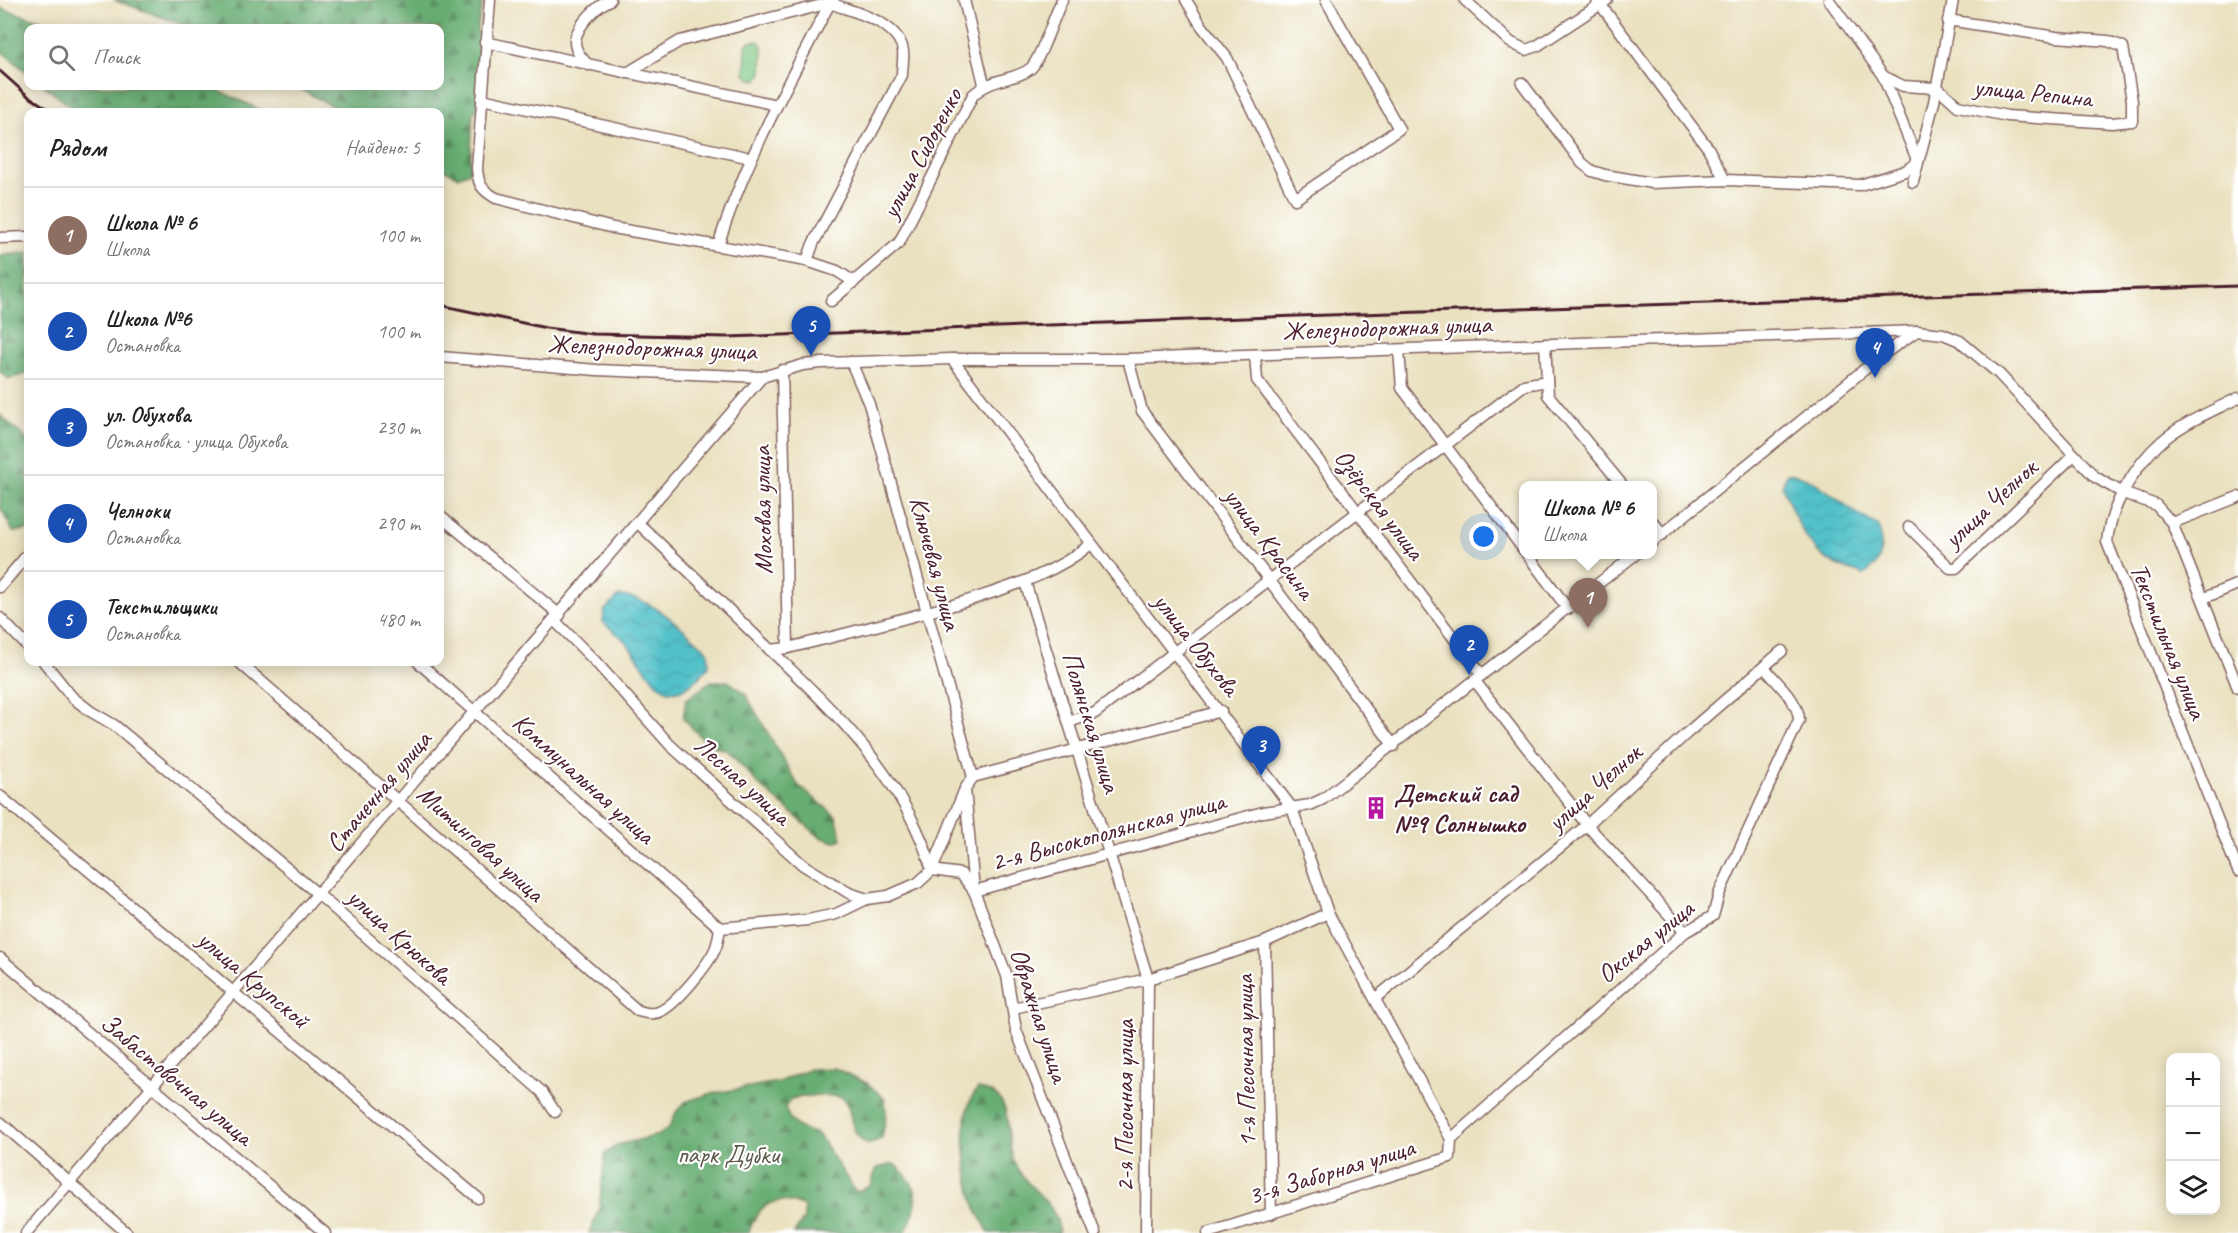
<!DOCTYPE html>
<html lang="ru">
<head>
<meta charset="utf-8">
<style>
  body { margin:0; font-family:Caveat,sans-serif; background:#f6f6f6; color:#222 }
  .controls { position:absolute; right:18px; bottom:18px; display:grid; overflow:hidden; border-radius:12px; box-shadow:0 3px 15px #0003 }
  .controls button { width:54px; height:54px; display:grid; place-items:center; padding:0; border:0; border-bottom:2px solid #e0e0e0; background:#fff; color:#222; font:30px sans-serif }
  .you { position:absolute; left:1484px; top:537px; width:21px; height:21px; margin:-15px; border:4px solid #fff; border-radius:50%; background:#1a73e8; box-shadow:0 0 0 9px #1a73e833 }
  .badge { display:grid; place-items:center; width:39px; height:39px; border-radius:50%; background:#0b8043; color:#fff; font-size:20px; font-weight:700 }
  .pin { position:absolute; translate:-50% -50px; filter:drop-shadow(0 2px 3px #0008) }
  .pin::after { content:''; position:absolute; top:32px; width:21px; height:18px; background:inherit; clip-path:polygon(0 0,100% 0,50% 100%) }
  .popup { position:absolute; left:1519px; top:481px; width:138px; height:78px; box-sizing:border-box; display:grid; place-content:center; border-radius:12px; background:#fff; filter:drop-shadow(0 2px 4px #0005); font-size:20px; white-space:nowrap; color:#767676 }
  .popup b { font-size:22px; color:#222 }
  .popup::after { content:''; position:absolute; left:50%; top:100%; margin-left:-12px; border:12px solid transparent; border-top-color:#fff }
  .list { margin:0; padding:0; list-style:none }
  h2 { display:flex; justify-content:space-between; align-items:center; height:78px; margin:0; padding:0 24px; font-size:26px }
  h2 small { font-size:20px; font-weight:400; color:#767676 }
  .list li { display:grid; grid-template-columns:39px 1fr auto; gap:18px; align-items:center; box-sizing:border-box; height:96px; padding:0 24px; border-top:2px solid #e0e0e0 }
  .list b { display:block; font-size:22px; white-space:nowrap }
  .list p { margin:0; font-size:20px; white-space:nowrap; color:#767676 }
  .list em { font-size:20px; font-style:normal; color:#767676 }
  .icon { flex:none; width:33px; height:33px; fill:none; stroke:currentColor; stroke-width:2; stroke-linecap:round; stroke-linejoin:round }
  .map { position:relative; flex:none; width:2238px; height:1233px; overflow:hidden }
  .search { position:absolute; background:#fff; box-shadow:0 3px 15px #0003; left:24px; top:24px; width:420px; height:66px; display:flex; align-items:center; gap:15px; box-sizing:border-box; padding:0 21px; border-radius:12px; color:#767676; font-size:22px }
  .panel { position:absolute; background:#fff; box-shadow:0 3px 15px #0003; left:24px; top:108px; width:420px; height:558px; border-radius:12px }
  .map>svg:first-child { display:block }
  .forest { fill:url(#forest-firs); stroke:#59664e; stroke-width:1.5 }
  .green { fill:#80c985; stroke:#657458; stroke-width:1.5 }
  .water { fill:url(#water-waves); stroke:#4e707a; stroke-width:1.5 }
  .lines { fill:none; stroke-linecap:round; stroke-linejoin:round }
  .minor-casing { stroke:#82635f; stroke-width:13 }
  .minor { stroke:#fff; stroke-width:10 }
  .rail { stroke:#4a1f2b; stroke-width:3 }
  .labels { text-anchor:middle; stroke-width:4.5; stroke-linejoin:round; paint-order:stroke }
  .street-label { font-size:26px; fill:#4a1f2b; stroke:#fff }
  .poi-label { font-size:26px; font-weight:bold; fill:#4a1f2b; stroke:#fff; text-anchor:start }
  .park-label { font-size:26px; fill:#5d5a4a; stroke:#fff }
</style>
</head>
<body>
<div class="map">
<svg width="2238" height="1233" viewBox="0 0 2238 1233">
  <defs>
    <pattern id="forest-firs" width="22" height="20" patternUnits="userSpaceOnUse" patternTransform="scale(1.5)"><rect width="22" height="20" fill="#68ad72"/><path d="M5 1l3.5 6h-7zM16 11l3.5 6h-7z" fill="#588c5e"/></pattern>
    <pattern id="water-waves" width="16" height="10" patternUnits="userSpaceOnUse" patternTransform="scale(1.5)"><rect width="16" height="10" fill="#53c1c9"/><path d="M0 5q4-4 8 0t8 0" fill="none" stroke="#4aa5ad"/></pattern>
  </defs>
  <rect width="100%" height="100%" fill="#fff"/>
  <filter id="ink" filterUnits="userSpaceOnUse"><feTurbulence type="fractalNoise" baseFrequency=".0167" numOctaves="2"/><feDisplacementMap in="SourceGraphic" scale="12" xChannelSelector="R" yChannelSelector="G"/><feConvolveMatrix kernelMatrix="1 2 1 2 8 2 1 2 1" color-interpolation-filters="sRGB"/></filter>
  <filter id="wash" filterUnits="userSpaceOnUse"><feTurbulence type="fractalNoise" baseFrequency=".008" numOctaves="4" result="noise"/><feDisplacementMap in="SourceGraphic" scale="24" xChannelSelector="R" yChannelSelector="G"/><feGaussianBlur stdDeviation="1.35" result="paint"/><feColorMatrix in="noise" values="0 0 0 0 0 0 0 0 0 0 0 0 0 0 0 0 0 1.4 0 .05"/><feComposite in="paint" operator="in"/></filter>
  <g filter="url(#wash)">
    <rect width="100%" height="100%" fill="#eae1c0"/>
    <g class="forest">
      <polygon points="114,0 483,0 477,29 482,49 478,107 473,114 470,172 458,177 440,167 440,112 343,112 295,86 440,86 440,28 192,28"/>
      <polygon points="0,8 65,28 28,28 28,73 0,50"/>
      <polygon points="44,86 209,86 265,112 78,112"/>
      <polygon points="28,252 28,368 26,374 9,379 0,372 0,256"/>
      <polygon points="0,415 28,440 28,530 13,532 0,507"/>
      <polygon points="711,681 728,681 745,693 798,785 836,816 842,839 834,842 820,837 760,786 728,751 707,744 683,718 686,700"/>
      <path d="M834 1068 867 1083 885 1099 886 1115 882 1138 868 1145C844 1129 857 1115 842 1097L816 1095 790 1099 785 1108C791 1125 800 1130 818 1134L856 1192 870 1186 877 1168 894 1164C922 1188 921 1201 905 1233H794L804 1219V1207C777 1193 757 1204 749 1233H589L599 1210 605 1154 617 1145 659 1135 669 1127 676 1112 685 1102 709 1094 778 1082 810 1069Z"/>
      <path d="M978 1089C1019 1094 1002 1135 1015 1164 1026 1189 1059 1202 1059 1233H989C985 1225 979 1216 976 1208 965 1180 956 1110 978 1089Z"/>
    </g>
    <polygon class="green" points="758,41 763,47 762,73 757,80 751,79 745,74 746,46 748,42"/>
    <g class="water">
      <path d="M1787 473C1815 476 1829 494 1851 509 1860 516 1870 521 1879 526 1882 549 1885 561 1864 575 1854 571 1842 568 1833 563 1806 549 1793 512 1782 486Z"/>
      <path d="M619 596C653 597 684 630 708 651L709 666C663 722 653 673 625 641 618 634 610 629 603 622L604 611Z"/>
    </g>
  </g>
  <g filter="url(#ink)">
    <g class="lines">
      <g class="minor-casing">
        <g id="minor">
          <path d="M490 0 477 168C478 185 482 190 496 198L613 228 807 261 837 271 854 282"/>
          <polyline points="964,0 984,84"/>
          <polyline points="1186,0 1201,25 1227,58 1295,199 1399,129 1326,0"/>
          <polyline points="1465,0 1510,42 1526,50 1537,46 1607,0"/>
          <polyline points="1597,0 1708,148 1725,180"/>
          <polyline points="1829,0 1883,76 1903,86 1936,88"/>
          <polyline points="485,42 777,105"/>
          <path d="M588 65C582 58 574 50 575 40 578 24 597 6 610 0"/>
          <polyline points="627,73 680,41 834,2"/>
          <polyline points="1522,83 1582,163 1592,171 1605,175 1652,183 1725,180 1860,185 1905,171 1918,162 1883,76"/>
          <polyline points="1937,87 1958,106 2007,116 2112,123 2132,121 2132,101 2123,47 2108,41 2056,37 1948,20"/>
          <polyline points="482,99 751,158"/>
          <polyline points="1913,182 1934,102 1953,0"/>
          <polyline points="0,238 28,237"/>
          <path d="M718 246C745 160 789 82 830 3 853 12 898 21 903 51 904 58 902 67 902 75L813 244 807 261"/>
          <path d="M831 301 899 243 973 95C992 77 1018 80 1031 68 1040 60 1055 14 1062 0"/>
          <polyline points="1545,344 1548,395 1623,486"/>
          <polyline points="1399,350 1402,388 1524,550"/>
          <polyline points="1255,355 1257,380 1482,675"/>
          <polyline points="440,357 597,370 762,377 803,365 822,363 952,359 1128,359 1917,331 1943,334 1960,341 1999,374 2095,477 2123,493 2156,505 2172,523 2238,688"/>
          <polyline points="952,359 1292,808 1328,913 1451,1139 1450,1157 1208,1233"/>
          <polyline points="1128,359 1142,411 1394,746"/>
          <polyline points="851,362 869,404 973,777"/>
          <polyline points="782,370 788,648"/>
          <path d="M2238 398C2213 411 2182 423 2161 442 2135 465 2110 507 2107 542L2238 871"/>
          <polyline points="440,516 560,615"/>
          <polyline points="1652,521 1663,534"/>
          <path d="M637 522C679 562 721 602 762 642 831 708 905 776 932 870L961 874 974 891 1007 976 1016 1030 1095 1233"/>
          <polyline points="2172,523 2238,497"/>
          <polyline points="1909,527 1950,568 1956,568 2074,455"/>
          <polyline points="1652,542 1881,356 1917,331"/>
          <polyline points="1527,554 1568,609"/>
          <polyline points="1025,582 1148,979 1146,1233"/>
          <polyline points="0,587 28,554"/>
          <polyline points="2204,598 2238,584"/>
          <polyline points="0,618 28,647"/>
          <polyline points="555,621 595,661 670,745 803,865 849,893 867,899 888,896 918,883 932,870 965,789 973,777"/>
          <path d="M770 650 788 648C849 633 910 618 970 600 1013 586 1056 573 1091 544"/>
          <polyline points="44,662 72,697 90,711 114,725 319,895 542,1092 555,1112"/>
          <path d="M239 662 638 1011C646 1013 654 1015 661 1011 677 1003 710 963 716 947 718 941 719 934 720 928"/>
          <polyline points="418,662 720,928"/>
          <polyline points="1475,681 1587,825 1685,932"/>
          <polyline points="1069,722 1095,713 1524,385 1547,381"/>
          <polyline points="973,777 1221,711"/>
          <polyline points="965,789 974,891 1263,812 1310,805 1323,799 1636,554"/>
          <polyline points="0,796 478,1198"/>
          <polyline points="720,928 808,920 836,914 867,899"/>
          <polyline points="1265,942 1271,1214"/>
          <polyline points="0,958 325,1233"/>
          <polyline points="1376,998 1587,825 1687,733 1782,651"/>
          <polyline points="1013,1008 1148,979 1265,942 1328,913"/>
          <polyline points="0,1122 127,1233"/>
          <path d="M1451 1139 1685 932 1713 916 1719 894 1799 720C1799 701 1775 681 1764 667"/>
          <polyline points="26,1233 762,377"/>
        </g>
      </g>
      <use href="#minor" class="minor"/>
      <g class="rail">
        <polyline points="0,71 28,96 53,112"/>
        <polyline points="440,305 546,328 593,334 727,337 1297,316 2238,286"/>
      </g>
    </g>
  </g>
  <defs>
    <g id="building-bare" transform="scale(1.8)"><path d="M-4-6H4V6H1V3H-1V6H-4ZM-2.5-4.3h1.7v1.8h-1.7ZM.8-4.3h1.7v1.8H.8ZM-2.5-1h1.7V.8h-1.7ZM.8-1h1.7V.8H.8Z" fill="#b5179e" stroke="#fff" stroke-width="2.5" paint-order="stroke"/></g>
  </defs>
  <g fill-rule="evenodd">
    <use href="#building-bare" x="1376" y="808"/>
  </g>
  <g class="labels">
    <g class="street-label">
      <text transform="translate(2033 92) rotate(6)" y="9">улица Репина</text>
      <text transform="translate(921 153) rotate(-62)" y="9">улица Сидоренко</text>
      <text transform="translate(1387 327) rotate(-2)" y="9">Железнодорожная улица</text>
      <text transform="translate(652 347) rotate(2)" y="9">Железнодорожная улица</text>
      <text transform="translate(1990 503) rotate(-43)" y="9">улица Челнок</text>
      <text transform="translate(1380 504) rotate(53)" y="9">Озёрская улица</text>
      <text transform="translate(762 510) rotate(-91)" y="9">Моховая улица</text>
      <text transform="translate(1270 543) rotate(53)" y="9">улица Красина</text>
      <text transform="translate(936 563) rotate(75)" y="9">Ключевая улица</text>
      <text transform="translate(2169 641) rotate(68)" y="9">Текстильная улица</text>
      <text transform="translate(1197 644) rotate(52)" y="9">улица Обухова</text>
      <text transform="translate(1092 722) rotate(73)" y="9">Полянская улица</text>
      <text transform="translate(584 778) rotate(42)" y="9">Коммунальная улица</text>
      <text transform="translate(743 780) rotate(42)" y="9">Лесная улица</text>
      <text transform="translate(1594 787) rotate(-42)" y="9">улица Челнок</text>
      <text transform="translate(378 791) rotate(-50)" y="9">Стачечная улица</text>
      <text transform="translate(1108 831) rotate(-15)" y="9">2-я Высокополянская улица</text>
      <text transform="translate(481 843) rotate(42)" y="9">Митинговая улица</text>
      <text transform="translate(400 936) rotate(42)" y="9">улица Крюкова</text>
      <text transform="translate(1645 941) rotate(-39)" y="9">Окская улица</text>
      <text transform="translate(254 979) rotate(40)" y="9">улица Крупской</text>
      <text transform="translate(1040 1015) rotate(72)" y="9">Овражная улица</text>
      <text transform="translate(1245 1061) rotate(-91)" y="9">1-я Песочная улица</text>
      <text transform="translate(177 1079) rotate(40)" y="9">Забастовочная улица</text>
      <text transform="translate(1124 1106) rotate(-90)" y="9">2-я Песочная улица</text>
      <text transform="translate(1331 1171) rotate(-17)" y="9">3-я Заборная улица</text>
    </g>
    <g class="poi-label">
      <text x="1394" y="802">Детский сад<tspan x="1394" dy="30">№9 Солнышко</tspan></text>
    </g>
    <g class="park-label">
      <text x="728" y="1163">парк Дубки</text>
    </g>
  </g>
</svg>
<div class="controls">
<button>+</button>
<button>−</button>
<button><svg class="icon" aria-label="layers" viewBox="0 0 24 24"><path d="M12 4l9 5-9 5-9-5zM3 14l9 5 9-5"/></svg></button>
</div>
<div class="you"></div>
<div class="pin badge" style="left:1588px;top:628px;background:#8d6e63">1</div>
<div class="popup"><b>Школа № 6</b>Школа</div>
<div class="pin badge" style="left:1469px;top:675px;background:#1a4fb4">2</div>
<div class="pin badge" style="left:1261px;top:776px;background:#1a4fb4">3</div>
<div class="pin badge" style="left:1875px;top:378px;background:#1a4fb4">4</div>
<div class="pin badge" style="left:811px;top:356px;background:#1a4fb4">5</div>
<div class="search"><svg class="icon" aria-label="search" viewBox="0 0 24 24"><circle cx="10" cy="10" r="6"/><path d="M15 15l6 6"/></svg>Поиск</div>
<section class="panel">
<h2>Рядом<small>Найдено: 5</small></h2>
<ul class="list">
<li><span class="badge" style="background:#8d6e63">1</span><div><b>Школа № 6</b><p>Школа</p></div><em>100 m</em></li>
<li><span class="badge" style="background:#1a4fb4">2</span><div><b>Школа №6</b><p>Остановка</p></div><em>100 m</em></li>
<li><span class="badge" style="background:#1a4fb4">3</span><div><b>ул. Обухова</b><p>Остановка · улица Обухова</p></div><em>230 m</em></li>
<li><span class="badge" style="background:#1a4fb4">4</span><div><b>Челноки</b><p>Остановка</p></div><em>290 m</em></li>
<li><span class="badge" style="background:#1a4fb4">5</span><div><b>Текстильщики</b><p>Остановка</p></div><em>480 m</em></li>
</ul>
</section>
</div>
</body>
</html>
